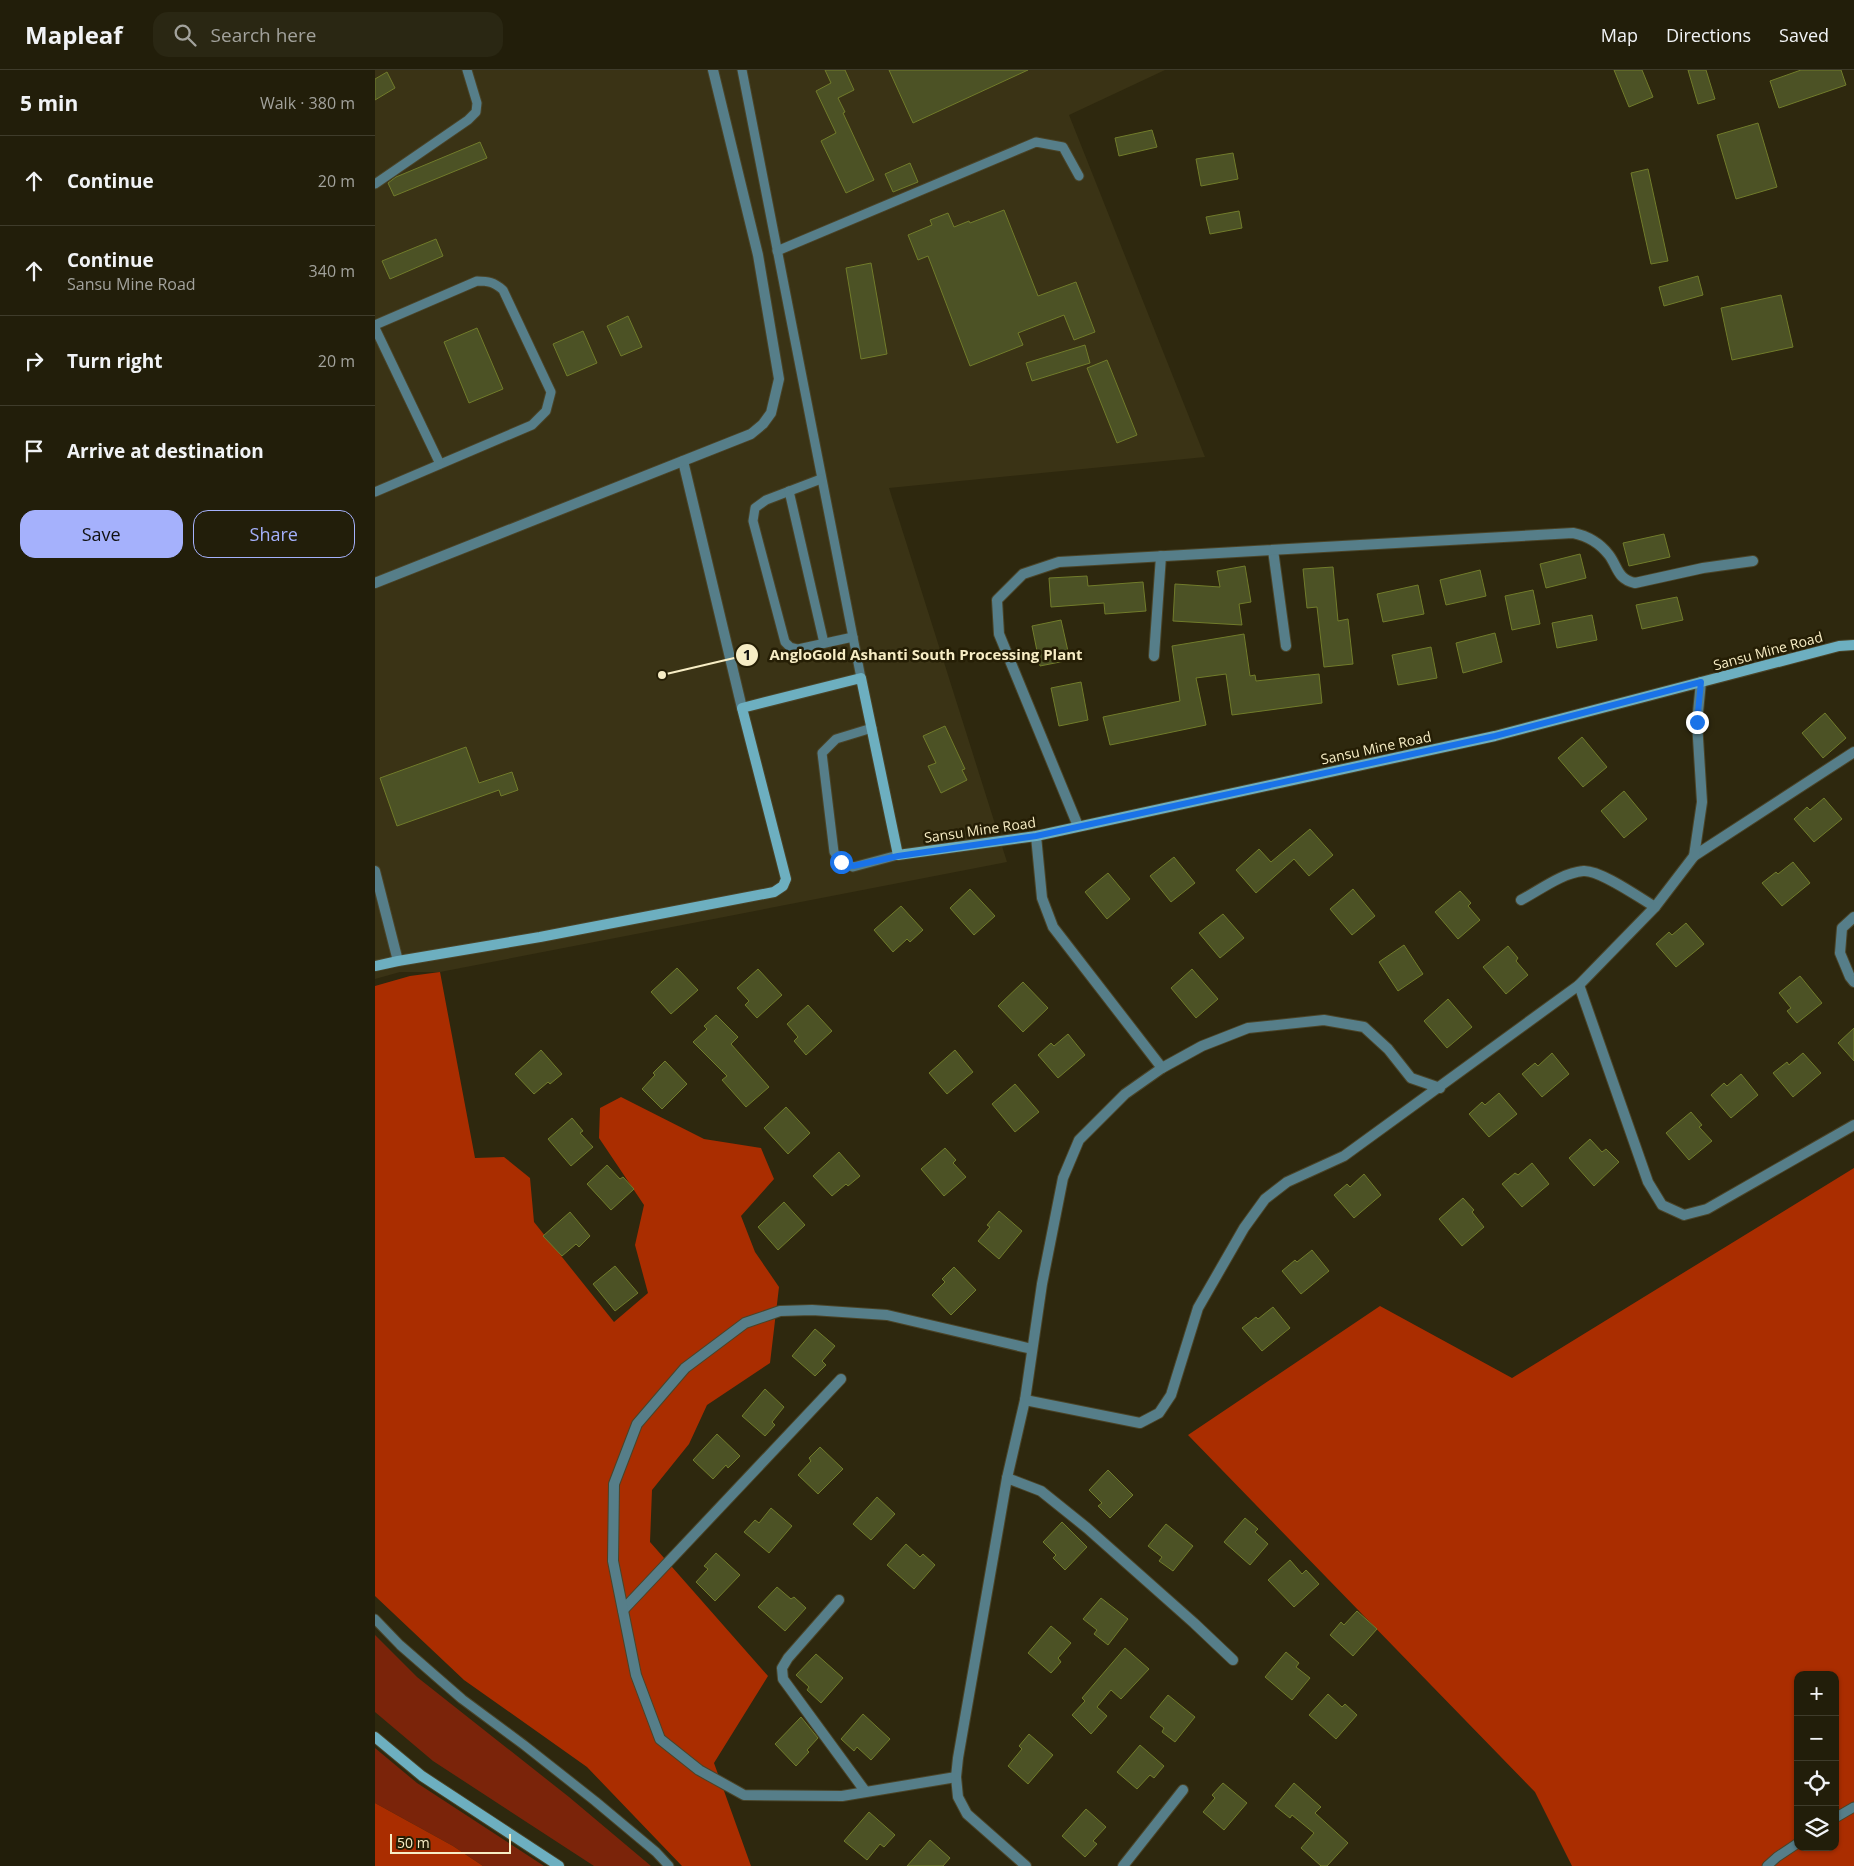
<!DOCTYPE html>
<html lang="en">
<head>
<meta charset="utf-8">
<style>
  body { margin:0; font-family:"Open Sans",sans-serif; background:#2a2713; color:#f1f3f6 }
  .controls { position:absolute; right:15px; bottom:15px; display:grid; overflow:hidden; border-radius:10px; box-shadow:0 1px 4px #0004 }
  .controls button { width:45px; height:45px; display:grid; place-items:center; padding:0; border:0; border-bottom:1px solid #3f3c2b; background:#221e0a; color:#f1f3f6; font:25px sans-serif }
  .scale { position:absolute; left:15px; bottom:12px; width:121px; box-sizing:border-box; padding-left:5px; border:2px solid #f7edc5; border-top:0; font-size:14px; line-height:18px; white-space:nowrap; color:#f7edc5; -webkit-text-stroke:4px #251e05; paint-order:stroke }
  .stop { position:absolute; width:15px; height:15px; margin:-11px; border:4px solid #1a73e8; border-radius:50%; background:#fff }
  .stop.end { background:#1a73e8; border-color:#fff; box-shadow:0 1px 5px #0008 }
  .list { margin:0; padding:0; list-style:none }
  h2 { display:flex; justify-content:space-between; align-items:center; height:65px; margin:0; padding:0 20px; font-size:21px }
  h2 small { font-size:16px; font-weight:400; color:#a2a29c }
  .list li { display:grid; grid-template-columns:32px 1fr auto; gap:15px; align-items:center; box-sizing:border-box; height:90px; padding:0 20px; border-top:1px solid #3f3c2b }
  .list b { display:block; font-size:19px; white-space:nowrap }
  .list p { margin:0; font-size:16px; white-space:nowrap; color:#a2a29c }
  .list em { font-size:16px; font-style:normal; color:#a2a29c }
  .actions { display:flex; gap:10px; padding:15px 20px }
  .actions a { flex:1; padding:11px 0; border:1px solid #a5b1fc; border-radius:15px; text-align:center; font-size:18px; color:#a5b1fc }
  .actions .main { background:#a5b1fc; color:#111 }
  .icon { flex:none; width:28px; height:28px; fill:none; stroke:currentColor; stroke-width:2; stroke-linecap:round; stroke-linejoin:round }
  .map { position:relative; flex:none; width:1479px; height:1796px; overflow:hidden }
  header { display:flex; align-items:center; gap:30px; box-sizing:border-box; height:70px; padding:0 25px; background:#221e0a; border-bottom:1px solid #3f3c2b }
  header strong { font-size:24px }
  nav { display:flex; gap:28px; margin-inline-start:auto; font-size:18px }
  .search { width:350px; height:45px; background:#2a2713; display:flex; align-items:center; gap:12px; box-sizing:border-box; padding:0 18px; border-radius:15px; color:#a2a29c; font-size:19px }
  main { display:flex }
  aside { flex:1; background:#221e0a }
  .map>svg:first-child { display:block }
  .built { fill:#3a3315 }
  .green { fill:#7b240a }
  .forest { fill:#aa2d00; fill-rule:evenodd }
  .building { fill:#4c5225; stroke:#717c2b }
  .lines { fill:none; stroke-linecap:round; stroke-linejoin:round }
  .lane-casing { stroke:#4a4428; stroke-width:11 }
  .street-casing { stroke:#4a4428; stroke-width:12 }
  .secondary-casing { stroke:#4a4428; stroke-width:12 }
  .lane { stroke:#567e89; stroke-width:9 }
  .street { stroke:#567e89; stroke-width:10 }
  .secondary { stroke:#6dafc0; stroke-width:10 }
  .route { stroke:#1a73e8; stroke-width:6 }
  .labels { text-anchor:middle; stroke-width:5; stroke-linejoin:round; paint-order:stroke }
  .street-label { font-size:14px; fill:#f7edc5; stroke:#251e05 }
  .leader { fill:none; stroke:#f7edc5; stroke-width:2 }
  .callout-dot { fill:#f7edc5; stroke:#251e05; stroke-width:2 }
  .mark-label { font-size:15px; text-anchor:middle; font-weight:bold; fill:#111 }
  .callout-label { font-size:15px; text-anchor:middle; font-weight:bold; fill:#f7edc5; stroke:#251e05; stroke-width:5; stroke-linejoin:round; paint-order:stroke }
</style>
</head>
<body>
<header>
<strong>Mapleaf</strong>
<div class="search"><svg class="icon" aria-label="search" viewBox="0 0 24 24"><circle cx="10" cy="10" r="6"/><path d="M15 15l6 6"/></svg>Search here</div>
<nav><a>Map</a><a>Directions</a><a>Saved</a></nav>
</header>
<main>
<aside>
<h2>5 min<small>Walk · 380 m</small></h2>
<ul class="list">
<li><svg class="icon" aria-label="ahead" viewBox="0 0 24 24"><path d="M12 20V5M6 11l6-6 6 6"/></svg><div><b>Continue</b></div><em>20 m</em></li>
<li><svg class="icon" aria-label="ahead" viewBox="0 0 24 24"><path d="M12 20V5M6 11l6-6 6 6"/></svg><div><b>Continue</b><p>Sansu Mine Road</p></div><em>340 m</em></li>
<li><svg class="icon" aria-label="right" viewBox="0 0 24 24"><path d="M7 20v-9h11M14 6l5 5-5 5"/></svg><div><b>Turn right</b></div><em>20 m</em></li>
<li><svg class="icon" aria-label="arrive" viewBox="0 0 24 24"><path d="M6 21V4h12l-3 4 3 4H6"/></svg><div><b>Arrive at destination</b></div></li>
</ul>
<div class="actions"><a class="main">Save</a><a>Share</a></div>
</aside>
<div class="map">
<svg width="1479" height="1796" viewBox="0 0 1479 1796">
  <rect width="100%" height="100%" fill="#2e280e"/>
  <polygon class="built" points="0,0 790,0 694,45 830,387 514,418 632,792 65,902 25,902 0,909"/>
  <g class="green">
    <polygon points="0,1565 42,1607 194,1727 276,1796 219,1796 58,1691 0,1642"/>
    <polygon points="0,1678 42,1713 169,1796 108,1796 78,1776 0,1733"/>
  </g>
  <g class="forest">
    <polygon points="65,902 100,1088 129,1087 155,1108 159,1152 239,1252 273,1223 260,1175 269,1135 224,1068 225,1038 246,1027 329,1069 386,1078 399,1109 366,1146 380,1182 404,1217 395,1293 332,1335 314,1374 277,1420 275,1472 393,1606 339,1693 376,1796 307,1796 212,1697 89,1610 0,1526 0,916 35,906"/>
    <path d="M1479 1098V1796H1197L1160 1722 813 1365 1005 1236 1137 1308ZM1423 1605H1460V1777H1423Z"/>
    <polygon points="0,1733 78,1776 108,1796 0,1796"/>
  </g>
  <g class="building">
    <polygon points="450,0 470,0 479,20 463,28 470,42 468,43 499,110 471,123 446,71 461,63 441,21 456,13"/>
    <polygon points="514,0 653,0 538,53"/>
    <polygon points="1239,0 1267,0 1278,27 1254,37"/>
    <polygon points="1313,0 1331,0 1340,29 1323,34"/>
    <polygon points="1426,0 1466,0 1471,15 1404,38 1395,11"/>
    <polygon points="12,2 20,18 0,30 0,9"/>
    <polygon points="1383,53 1402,117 1361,129 1342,65"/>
    <polygon points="777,60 782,77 744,86 740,68"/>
    <polygon points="105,72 112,88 19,126 13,113 21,107"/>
    <polygon points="858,83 863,109 826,116 821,89"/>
    <polygon points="535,93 543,112 518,122 510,104"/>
    <polygon points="1273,99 1293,191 1276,194 1256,103"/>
    <polygon points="629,140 663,226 701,212 720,262 699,270 689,245 643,263 648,275 595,296 553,186 543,190 533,165 557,155 555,150 573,143 579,157 594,151 595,153"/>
    <polygon points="864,141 867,158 835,164 831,147"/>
    <polygon points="61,169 68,186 15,209 7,191"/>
    <polygon points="496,193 512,284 486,289 471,198"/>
    <polygon points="1323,206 1328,225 1289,236 1284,217"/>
    <polygon points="1406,225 1418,277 1357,290 1346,238"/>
    <polygon points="253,246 267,277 246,286 232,256"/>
    <polygon points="102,258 128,319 94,333 69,272"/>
    <polygon points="208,261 222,293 192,306 178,274"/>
    <polygon points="710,275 715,293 657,311 651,293"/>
    <polygon points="732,290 762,365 742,373 712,298"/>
    <polygon points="1289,464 1295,487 1254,496 1248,473"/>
    <polygon points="1205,484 1211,508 1171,518 1165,494"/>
    <polygon points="870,496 876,532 864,534 867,555 798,551 800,514 845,517 842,501"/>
    <polygon points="958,497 963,551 973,549 978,594 949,597 942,537 932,538 928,499"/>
    <polygon points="1105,500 1111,526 1071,535 1065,510"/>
    <polygon points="712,506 713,516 768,512 771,541 730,544 729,533 676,537 674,508"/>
    <polygon points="1043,515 1049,544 1008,552 1002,524"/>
    <polygon points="1158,520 1165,554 1137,560 1130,526"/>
    <polygon points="1302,527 1308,550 1267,559 1261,535"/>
    <polygon points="1217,545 1222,570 1182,578 1177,553"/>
    <polygon points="686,550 695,590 665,596 657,556"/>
    <polygon points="1120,563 1127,592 1088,603 1081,573"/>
    <polygon points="869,564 875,606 880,605 881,611 944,604 947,633 857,645 851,604 821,608 831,655 735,675 728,647 805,631 797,576"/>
    <polygon points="1056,577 1062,608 1023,615 1017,585"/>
    <polygon points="706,612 713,650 684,656 676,618"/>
    <polygon points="1450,643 1471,668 1448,688 1427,663"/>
    <polygon points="570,656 590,699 587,700 592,710 566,723 553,696 561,693 548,666"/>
    <polygon points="1207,667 1232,697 1208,717 1183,688"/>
    <polygon points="91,677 104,713 137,702 143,720 126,726 124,720 22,756 5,708"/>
    <polygon points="1249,721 1272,749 1249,768 1226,741"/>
    <polygon points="1449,728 1467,749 1439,772 1419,749 1432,737 1435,740"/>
    <polygon points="935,759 958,785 934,806 919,789 881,823 861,800 884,779 896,792"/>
    <polygon points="799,787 820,813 796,832 775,806"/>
    <polygon points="1418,792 1435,813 1407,836 1387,813 1401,802 1403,804"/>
    <polygon points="733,803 755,829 732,849 710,822"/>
    <polygon points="595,819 620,846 599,865 575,838"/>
    <polygon points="978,819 1000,846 977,865 955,839"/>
    <polygon points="1085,821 1096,833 1093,836 1105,850 1083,869 1060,842"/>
    <polygon points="526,836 548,860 535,872 532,869 518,882 499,860"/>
    <polygon points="848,844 869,868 845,888 824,863"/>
    <polygon points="1311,853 1329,874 1301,897 1281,874 1294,862 1297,865"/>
    <polygon points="1029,875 1048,904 1023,921 1004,892"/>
    <polygon points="1133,876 1143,888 1141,891 1153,905 1131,924 1108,897"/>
    <polygon points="302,898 323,920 296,944 276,922"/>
    <polygon points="383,899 407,925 382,948 370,935 374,931 362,918"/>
    <polygon points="817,899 843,929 821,948 796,918"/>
    <polygon points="1425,906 1447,933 1422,953 1412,941 1416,938 1404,923"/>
    <polygon points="648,912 673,938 648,962 623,936"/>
    <polygon points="1073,929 1097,957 1072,978 1049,951"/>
    <polygon points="433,935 457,961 431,985 419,971 423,967 412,954"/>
    <polygon points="341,945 363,967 356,974 394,1017 371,1037 347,1010 352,1006 318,972 332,959 329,956"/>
    <polygon points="1479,958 1479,991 1463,973"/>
    <polygon points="693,964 710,985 683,1008 663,985 676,973 679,976"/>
    <polygon points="166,980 187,1004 175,1014 173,1012 159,1024 140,1004"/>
    <polygon points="580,980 598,1002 572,1024 554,1003"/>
    <polygon points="1177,983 1194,1004 1167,1027 1147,1004 1160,993 1163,996"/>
    <polygon points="1428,983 1446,1003 1418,1027 1398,1003 1412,992 1414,995"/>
    <polygon points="290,991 312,1014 287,1039 267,1019 280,1005 278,1003"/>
    <polygon points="1366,1004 1383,1025 1356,1048 1336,1025 1349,1013 1352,1016"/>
    <polygon points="640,1014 664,1042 640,1062 617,1034"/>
    <polygon points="1124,1023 1142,1044 1114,1067 1094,1044 1107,1032 1110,1035"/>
    <polygon points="411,1037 435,1063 413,1084 389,1058"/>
    <polygon points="1316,1042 1327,1055 1324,1057 1337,1071 1314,1090 1291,1063"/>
    <polygon points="197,1048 208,1061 205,1063 218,1077 196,1096 173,1069"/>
    <polygon points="1215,1069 1227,1082 1231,1079 1244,1092 1219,1116 1194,1088"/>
    <polygon points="570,1078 581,1090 578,1093 591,1107 569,1126 546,1099"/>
    <polygon points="464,1082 485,1106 473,1116 471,1114 457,1126 438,1106"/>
    <polygon points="1157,1093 1174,1114 1147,1137 1127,1114 1140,1103 1143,1105"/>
    <polygon points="232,1095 245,1109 248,1107 259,1119 236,1140 212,1114"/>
    <polygon points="989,1104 1006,1125 979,1148 959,1125 972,1114 975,1117"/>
    <polygon points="1088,1128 1099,1140 1097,1142 1109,1157 1087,1176 1064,1149"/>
    <polygon points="409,1132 430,1155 403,1180 383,1157"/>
    <polygon points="624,1141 647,1161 624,1189 603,1171 615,1157 612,1155"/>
    <polygon points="195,1142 215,1166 204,1177 201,1174 187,1186 168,1166"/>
    <polygon points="937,1180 954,1201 926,1224 907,1201 920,1190 922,1192"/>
    <polygon points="240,1196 263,1223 240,1241 218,1214"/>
    <polygon points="579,1197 601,1220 576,1245 557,1225 570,1212 567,1209"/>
    <polygon points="898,1237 915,1258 887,1281 867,1258 881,1247 883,1249"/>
    <polygon points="440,1259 460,1276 447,1291 451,1295 440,1306 417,1286"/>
    <polygon points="390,1319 409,1337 397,1352 400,1355 390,1366 367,1346"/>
    <polygon points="342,1364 365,1386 353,1398 351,1395 338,1409 318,1390"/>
    <polygon points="445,1377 468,1399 443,1424 423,1405 436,1391 434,1388"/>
    <polygon points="733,1400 758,1425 735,1448 723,1436 727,1433 714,1420"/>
    <polygon points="502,1427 520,1444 496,1470 478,1454"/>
    <polygon points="396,1438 417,1456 394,1483 369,1462 380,1450 384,1453"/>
    <polygon points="870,1448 883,1459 880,1462 893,1474 875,1495 849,1472"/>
    <polygon points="687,1452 712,1477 690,1500 678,1488 681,1485 668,1472"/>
    <polygon points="791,1454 818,1476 798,1501 784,1491 787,1487 773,1476"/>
    <polygon points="531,1474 545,1487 548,1484 560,1495 539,1519 512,1495"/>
    <polygon points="341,1483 365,1505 340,1531 321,1512 333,1499 329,1496"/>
    <polygon points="915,1490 927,1504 931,1500 944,1514 919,1537 893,1510"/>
    <polygon points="402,1517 416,1529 419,1527 431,1538 410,1561 383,1537"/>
    <polygon points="726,1528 753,1549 733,1575 719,1564 722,1560 708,1549"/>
    <polygon points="982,1541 1002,1559 978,1586 955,1565 966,1552 969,1555"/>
    <polygon points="676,1556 696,1573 683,1588 686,1592 676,1603 653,1583"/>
    <polygon points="750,1578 774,1599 746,1629 736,1620 722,1637 732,1646 716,1664 697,1645 710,1631 707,1628"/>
    <polygon points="911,1582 924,1593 921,1597 935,1608 917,1630 890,1607"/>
    <polygon points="441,1584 468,1608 446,1633 432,1620 434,1617 421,1605"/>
    <polygon points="953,1624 967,1637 970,1634 982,1645 961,1669 934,1645"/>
    <polygon points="793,1625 820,1647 800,1672 787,1662 789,1658 775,1647"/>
    <polygon points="488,1644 515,1669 496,1690 482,1677 479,1681 466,1669"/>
    <polygon points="426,1647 443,1668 432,1680 434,1682 421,1696 400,1674"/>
    <polygon points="654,1664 678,1685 653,1714 633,1696 647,1679 644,1676"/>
    <polygon points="765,1675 789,1696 779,1708 775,1705 762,1719 742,1702"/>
    <polygon points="848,1713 872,1733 849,1760 828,1742 840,1728 837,1725"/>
    <polygon points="919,1713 946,1737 940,1743 973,1773 952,1796 946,1796 926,1778 939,1763 917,1745 915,1748 900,1736"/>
    <polygon points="711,1739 731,1757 718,1771 722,1774 710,1787 687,1766"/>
    <polygon points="494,1742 520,1765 509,1777 505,1774 492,1790 469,1771"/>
    <polygon points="555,1770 575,1788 568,1796 532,1796"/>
  </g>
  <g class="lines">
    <g class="lane-casing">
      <g id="lane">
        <polyline points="367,0 486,608"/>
        <polyline points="0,114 93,50 101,42 102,33 92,0"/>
        <polyline points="402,181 661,72 688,77 704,106"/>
        <path d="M0 255 102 211C113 211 119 212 128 220L176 322 171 341 157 355 0 422"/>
        <polyline points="0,258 65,394"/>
        <polyline points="446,409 391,430 380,438 378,451 410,572 415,577 423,579 478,567"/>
        <polyline points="414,421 449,573"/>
        <polyline points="497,658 461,669 447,683 459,782 466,792 478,797 523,785"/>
        <polyline points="0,1549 25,1575 87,1629 149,1675 220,1731 281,1782 294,1796"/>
        <polyline points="1460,1748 1479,1737"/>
        <polyline points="1392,1796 1402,1787 1423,1773"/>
      </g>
    </g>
    <g class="street-casing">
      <g id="street">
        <polyline points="308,391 367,638"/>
        <polyline points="898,480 911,576"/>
        <polyline points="0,513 376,364 388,354 396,343 404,309 383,185 338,0"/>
        <polyline points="779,586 786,486"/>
        <path d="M703 756 624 564 622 530 648 504 684 492 1198 463C1213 466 1224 472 1234 485 1243 497 1242 509 1260 513L1328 498 1378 491"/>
        <polyline points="661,766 667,828 678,857 787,998"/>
        <polyline points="1319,786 1479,682"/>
        <polyline points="0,801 23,891"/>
        <path d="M1146 830C1165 820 1187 803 1208 801 1224 799 1265 828 1280 837"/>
        <polyline points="1479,847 1467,858 1465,883 1475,907 1479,912"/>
        <polyline points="1204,915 1273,1112 1287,1135 1309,1145 1332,1139 1479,1055"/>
        <polyline points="650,1330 765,1353 784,1343 796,1325 823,1238 869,1158 890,1129 912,1112 969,1086 1204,915 1280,837 1319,786 1327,732 1322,652 1326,612"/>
        <polyline points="632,1408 666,1421 712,1458 819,1553 858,1590"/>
        <polyline points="464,1530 413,1588 407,1598 408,1609 490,1721"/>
        <polyline points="248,1540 466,1309"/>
        <polyline points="581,1707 467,1726 369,1725 324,1700 285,1669 261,1605 238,1491 239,1414 262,1354 310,1298 370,1253 405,1241 437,1240 512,1245 657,1279"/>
        <polyline points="651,1796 592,1744 583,1727 581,1707 583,1688 632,1408 650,1330 667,1214 688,1108 704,1070 750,1024 787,998 827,976 873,958 949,950 989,957 1013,979 1036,1008 1065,1018"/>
        <polyline points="748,1796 808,1720"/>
      </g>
    </g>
    <g class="secondary-casing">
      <g id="secondary">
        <polyline points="0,896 23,891 165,867 399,822 408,816 411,809 367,638 486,608 523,785 661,766 1120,666 1464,576 1479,575"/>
        <polyline points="0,1667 47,1706 184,1796"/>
      </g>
    </g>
    <use href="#lane" class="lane"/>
    <use href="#street" class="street"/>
    <use href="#secondary" class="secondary"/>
  </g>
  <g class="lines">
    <polyline class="route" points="466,792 478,796 523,786 661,766 1120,666 1326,612 1322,652"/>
  </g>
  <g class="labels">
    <g class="street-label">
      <text transform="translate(1393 581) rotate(-15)" y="5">Sansu Mine Road</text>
      <text transform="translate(1001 678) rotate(-12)" y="5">Sansu Mine Road</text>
      <text transform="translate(605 760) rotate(-8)" y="5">Sansu Mine Road</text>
    </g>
  </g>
  <path class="leader" d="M287 605L372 585"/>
  <g class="callout-dot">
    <circle cx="287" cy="605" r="5"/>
    <circle cx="372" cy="585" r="12"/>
  </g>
  <g class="mark-label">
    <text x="372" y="590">1</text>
  </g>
  <g class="callout-label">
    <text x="551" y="590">AngloGold Ashanti South Processing Plant</text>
  </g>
</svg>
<div class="controls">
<button>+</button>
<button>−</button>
<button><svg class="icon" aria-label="locate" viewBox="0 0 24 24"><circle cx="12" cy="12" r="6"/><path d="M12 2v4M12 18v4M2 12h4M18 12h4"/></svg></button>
<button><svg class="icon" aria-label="layers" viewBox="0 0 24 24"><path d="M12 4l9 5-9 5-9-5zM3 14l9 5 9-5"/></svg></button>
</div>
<div class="scale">50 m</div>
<div class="stop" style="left:466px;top:792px"></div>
<div class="stop end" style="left:1322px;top:652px"></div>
</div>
</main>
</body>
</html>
